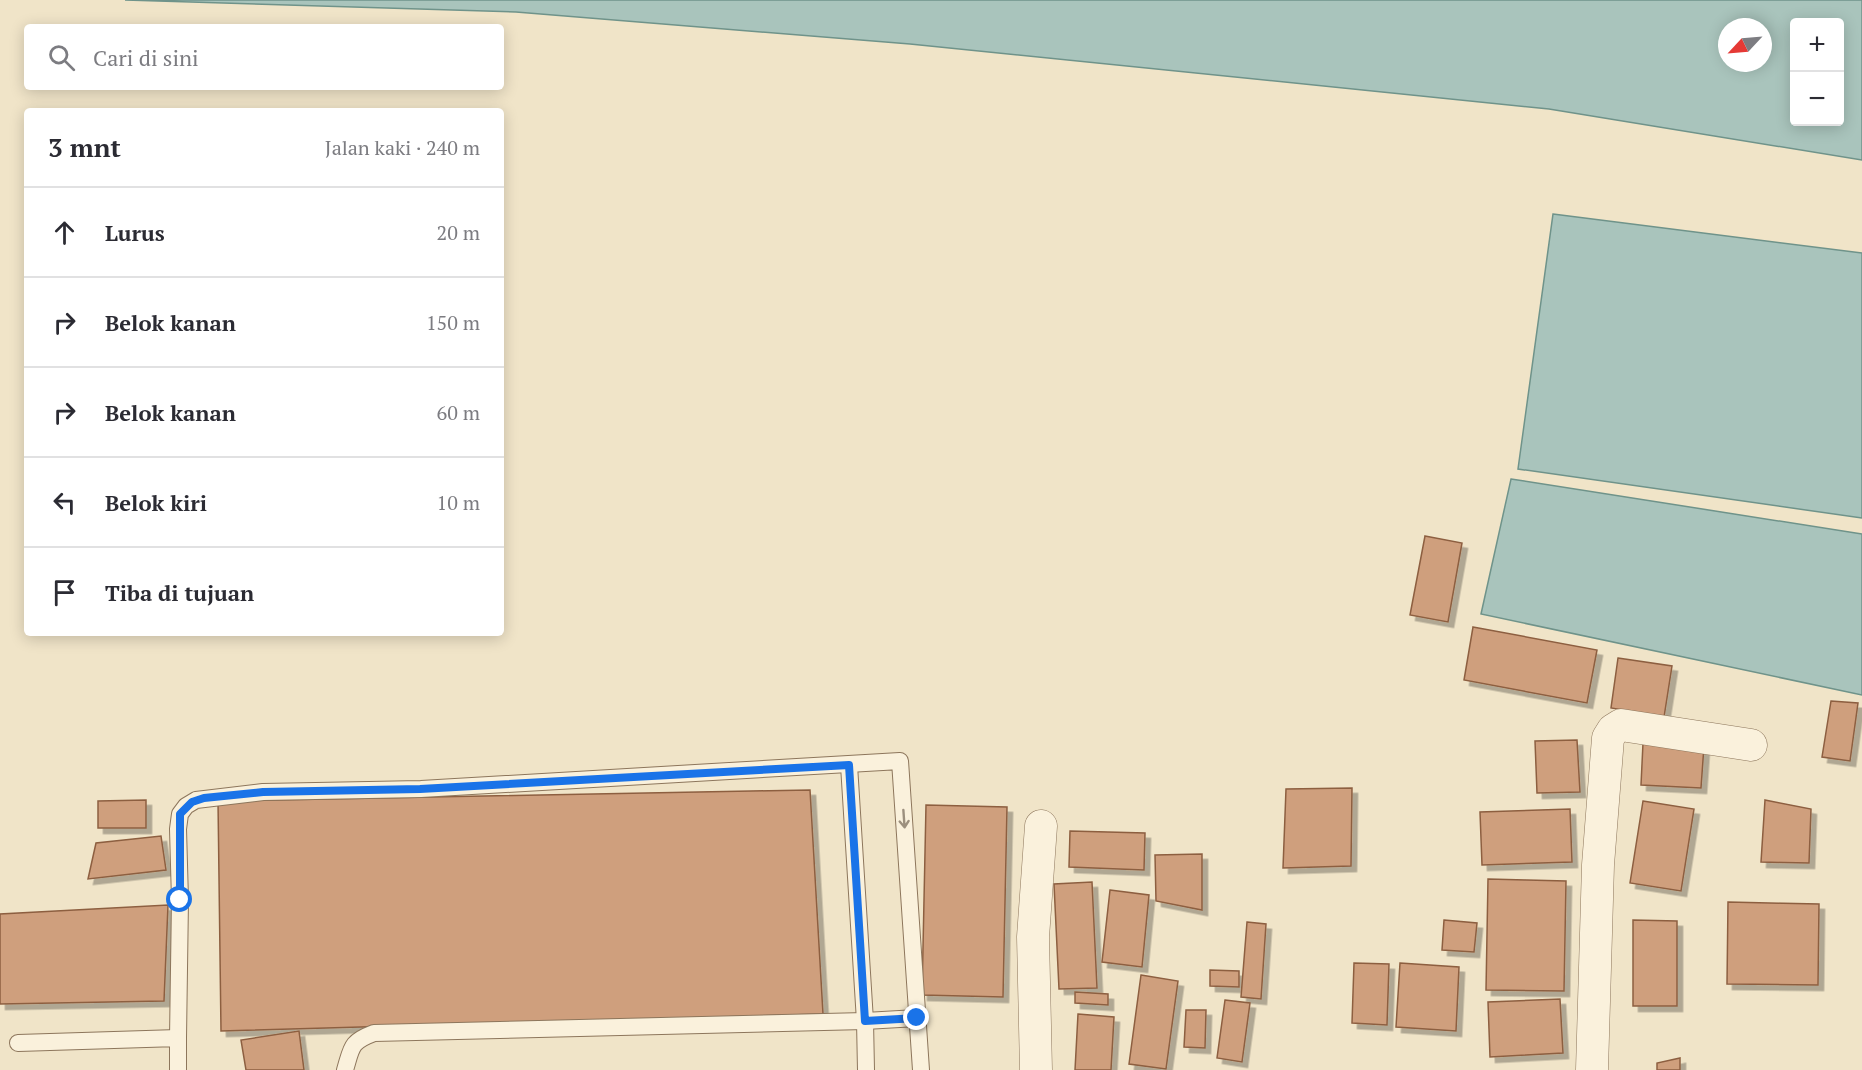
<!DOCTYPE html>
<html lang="id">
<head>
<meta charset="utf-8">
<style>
  body { margin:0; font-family:"PT Serif",serif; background:#f2f2f3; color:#2b2b33 }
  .controls { position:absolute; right:18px; top:18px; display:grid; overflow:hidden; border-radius:6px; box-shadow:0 3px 15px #0003 }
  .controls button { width:54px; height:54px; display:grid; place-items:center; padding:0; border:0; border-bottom:2px solid #e1e1e2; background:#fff; color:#2b2b33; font:30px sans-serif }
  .compass { position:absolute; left:1718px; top:18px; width:54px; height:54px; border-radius:50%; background:#fff; box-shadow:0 3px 15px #0003; rotate:244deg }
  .stop { position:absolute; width:18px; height:18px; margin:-14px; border:4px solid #1a73e8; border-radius:50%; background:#fff }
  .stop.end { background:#1a73e8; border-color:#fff; box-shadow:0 2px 6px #0008 }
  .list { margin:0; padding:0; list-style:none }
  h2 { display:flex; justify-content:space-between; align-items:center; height:78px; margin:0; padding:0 24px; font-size:26px }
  h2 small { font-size:20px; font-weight:400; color:#7c7c81 }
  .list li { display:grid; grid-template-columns:39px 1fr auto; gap:18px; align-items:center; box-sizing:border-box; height:90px; padding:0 24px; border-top:2px solid #e1e1e2 }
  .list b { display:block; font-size:22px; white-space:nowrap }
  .list em { font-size:20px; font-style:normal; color:#7c7c81 }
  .icon { flex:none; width:33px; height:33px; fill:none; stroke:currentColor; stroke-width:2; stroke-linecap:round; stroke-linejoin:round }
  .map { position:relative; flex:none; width:1862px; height:1070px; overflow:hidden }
  .search { position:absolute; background:#fff; box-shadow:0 3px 15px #0003; left:24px; top:24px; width:480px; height:66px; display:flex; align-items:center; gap:15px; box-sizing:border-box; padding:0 21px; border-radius:6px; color:#7c7c81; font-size:22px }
  .panel { position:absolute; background:#fff; box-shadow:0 3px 15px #0003; left:24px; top:108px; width:480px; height:528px; border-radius:6px }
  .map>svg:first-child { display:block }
  .water { fill:#a9c4bc; stroke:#6f938a; stroke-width:1.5; fill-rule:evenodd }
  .building { fill:#cf9f7d; stroke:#8d5f41; stroke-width:1.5; filter:url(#shadow) }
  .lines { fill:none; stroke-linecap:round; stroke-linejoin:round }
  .service-casing { stroke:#8d765c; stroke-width:18 }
  .minor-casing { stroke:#8d765c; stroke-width:33 }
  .service { stroke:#faf1dc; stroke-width:16 }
  .minor { stroke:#faf1dc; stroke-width:32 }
  .oneway { stroke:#9c907e }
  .route { stroke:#1a73e8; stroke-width:8 }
</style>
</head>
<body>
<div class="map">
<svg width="1862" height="1070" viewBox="0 0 1862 1070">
  <defs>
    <filter id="shadow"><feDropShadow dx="5.5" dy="5.5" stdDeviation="0" flood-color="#0004"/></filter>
  </defs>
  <rect width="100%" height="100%" fill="#f0e4c8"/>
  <g class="water">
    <path d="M125 0H1862V160L1549 109 910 44 516 12ZM1794 22H1840V122H1794ZM1727 27H1763V63H1727Z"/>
    <polygon points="1553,214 1862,253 1862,518 1518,469"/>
    <polygon points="1511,479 1862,534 1862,695 1481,614"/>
  </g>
  <g class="building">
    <polygon points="1425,536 1462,543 1448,622 1410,615"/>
    <polygon points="1473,627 1597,650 1587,703 1464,680"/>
    <polygon points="1618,658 1672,666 1664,717 1611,708"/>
    <polygon points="1831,701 1858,703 1850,761 1822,757"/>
    <polygon points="1577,740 1580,792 1537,793 1535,741"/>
    <polygon points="1643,743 1704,746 1701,788 1641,785"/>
    <polygon points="1352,788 1351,866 1283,868 1286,789"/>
    <polygon points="810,790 823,1014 221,1031 218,801"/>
    <polygon points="146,800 146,828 98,828 98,801"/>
    <polygon points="1765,800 1811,809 1809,863 1761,862"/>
    <polygon points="1643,801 1694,809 1681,891 1630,883"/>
    <polygon points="926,805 1007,807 1003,997 922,995"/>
    <polygon points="1570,809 1572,862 1482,865 1480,812"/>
    <polygon points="1070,831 1145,833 1144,870 1069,867"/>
    <polygon points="161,836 166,870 88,879 96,843"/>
    <polygon points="1202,854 1202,910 1156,901 1155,855"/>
    <polygon points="1488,879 1566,881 1564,991 1486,990"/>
    <polygon points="1092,882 1097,988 1059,989 1054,884"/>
    <polygon points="1110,890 1149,895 1142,967 1102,962"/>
    <polygon points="1728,902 1819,904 1818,985 1727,984"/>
    <polygon points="168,905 164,1001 0,1004 0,914"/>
    <polygon points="1444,920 1477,923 1474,952 1442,950"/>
    <polygon points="1633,920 1677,921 1677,1006 1633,1006"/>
    <polygon points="1247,922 1266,924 1261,999 1241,997"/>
    <polygon points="1354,963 1389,964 1387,1025 1352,1023"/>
    <polygon points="1400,963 1459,967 1456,1031 1396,1027"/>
    <polygon points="1210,970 1239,971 1239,987 1210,986"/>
    <polygon points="1141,975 1178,981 1166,1069 1129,1064"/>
    <polygon points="1075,992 1108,994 1108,1005 1075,1003"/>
    <polygon points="1560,999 1563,1053 1490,1057 1488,1002"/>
    <polygon points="1225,1000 1250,1003 1242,1062 1217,1058"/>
    <polygon points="1186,1010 1206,1010 1205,1048 1184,1047"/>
    <polygon points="1078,1014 1114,1017 1111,1070 1075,1070"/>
    <polygon points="299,1031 304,1070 246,1070 241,1040"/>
    <polygon points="1680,1058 1680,1070 1657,1070 1657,1063"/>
  </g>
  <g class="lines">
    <g class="service-casing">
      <g id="service">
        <polyline points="849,765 865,1021 866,1070"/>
        <polyline points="178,1038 180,900 178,829 180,814 186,806 196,800 263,792 421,789 900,761 921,1070"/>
        <polyline points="18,1043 178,1038 178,1070"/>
        <path d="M345 1070C352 1047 350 1042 374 1033L865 1021 917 1018"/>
      </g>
    </g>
    <g class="minor-casing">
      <g id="minor">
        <polyline points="1036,1070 1033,937 1041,826"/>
        <polyline points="1592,1070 1598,865 1608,738 1613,730 1621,725 1751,745"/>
      </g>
    </g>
    <use href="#service" class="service"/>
    <use href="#minor" class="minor"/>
  </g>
  <defs><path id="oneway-shaft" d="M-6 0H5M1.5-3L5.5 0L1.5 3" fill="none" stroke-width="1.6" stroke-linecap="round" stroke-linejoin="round" transform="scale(1.5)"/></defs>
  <use class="oneway" href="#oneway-shaft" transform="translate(904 819) rotate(86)"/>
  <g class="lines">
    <polyline class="route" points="180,900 180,814 192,802 204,798 263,792 420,789 849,765 865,1021 917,1018"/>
  </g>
</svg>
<div class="controls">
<button>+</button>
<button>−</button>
</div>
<svg class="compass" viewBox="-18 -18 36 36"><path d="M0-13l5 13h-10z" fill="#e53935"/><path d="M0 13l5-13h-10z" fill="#7c7c81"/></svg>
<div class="stop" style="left:180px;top:900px"></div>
<div class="stop end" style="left:917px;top:1018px"></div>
<div class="search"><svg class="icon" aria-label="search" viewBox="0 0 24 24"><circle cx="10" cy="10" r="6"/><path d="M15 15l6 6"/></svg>Cari di sini</div>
<section class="panel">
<h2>3 mnt<small>Jalan kaki · 240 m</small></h2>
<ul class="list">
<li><svg class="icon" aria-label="ahead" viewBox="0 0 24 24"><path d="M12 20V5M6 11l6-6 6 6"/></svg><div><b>Lurus</b></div><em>20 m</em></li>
<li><svg class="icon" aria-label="right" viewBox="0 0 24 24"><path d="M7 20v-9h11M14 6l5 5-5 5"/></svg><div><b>Belok kanan</b></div><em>150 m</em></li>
<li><svg class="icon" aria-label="right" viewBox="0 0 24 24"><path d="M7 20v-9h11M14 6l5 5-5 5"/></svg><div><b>Belok kanan</b></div><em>60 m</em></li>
<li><svg class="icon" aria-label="left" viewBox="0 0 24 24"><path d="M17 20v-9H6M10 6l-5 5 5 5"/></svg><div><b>Belok kiri</b></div><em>10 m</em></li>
<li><svg class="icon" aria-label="arrive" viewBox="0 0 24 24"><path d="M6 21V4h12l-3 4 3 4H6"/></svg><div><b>Tiba di tujuan</b></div></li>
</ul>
</section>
</div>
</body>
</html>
